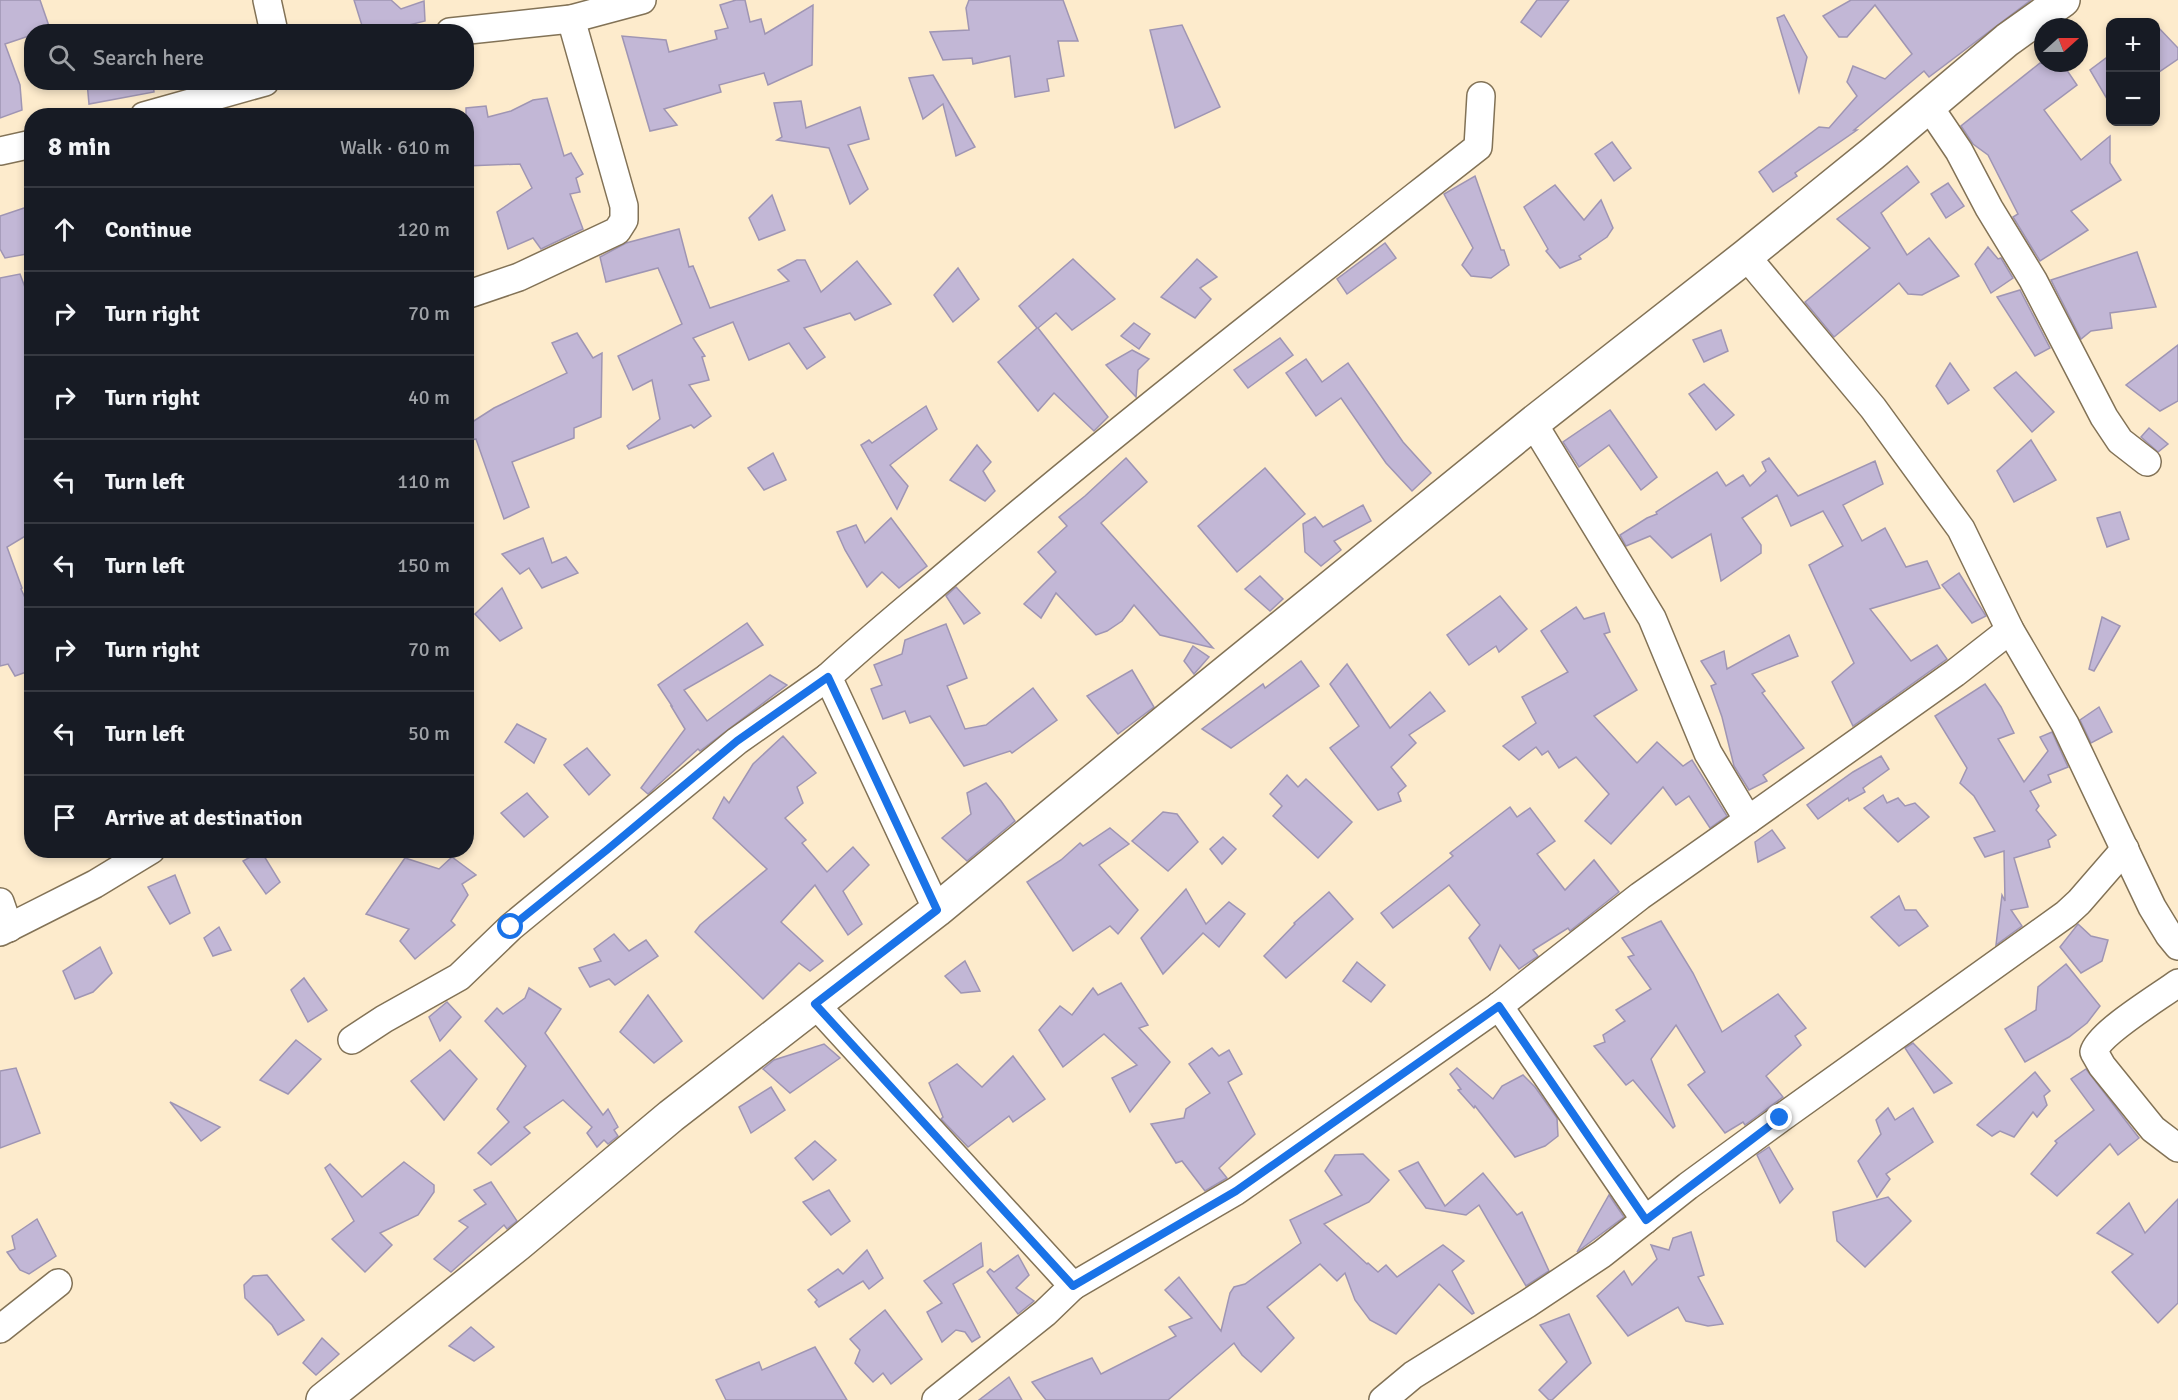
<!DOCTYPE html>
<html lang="en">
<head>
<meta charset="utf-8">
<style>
  body { margin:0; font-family:Signika,sans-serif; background:#242831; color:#f1f3f6 }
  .controls { position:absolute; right:18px; top:18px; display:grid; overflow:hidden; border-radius:12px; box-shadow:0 3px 9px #0003 }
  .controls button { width:54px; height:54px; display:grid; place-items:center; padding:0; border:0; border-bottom:2px solid #363941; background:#171b24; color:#f1f3f6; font:30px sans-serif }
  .compass { position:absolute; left:2034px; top:18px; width:54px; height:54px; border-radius:50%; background:#171b24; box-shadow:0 3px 9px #0003; rotate:69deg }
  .stop { position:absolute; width:18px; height:18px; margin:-14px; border:4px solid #1a73e8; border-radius:50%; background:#fff }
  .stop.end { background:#1a73e8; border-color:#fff; box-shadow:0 2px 6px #0008 }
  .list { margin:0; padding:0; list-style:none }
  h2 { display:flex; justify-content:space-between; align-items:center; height:78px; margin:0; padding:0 24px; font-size:26px }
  h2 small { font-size:20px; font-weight:400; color:#9ea1a6 }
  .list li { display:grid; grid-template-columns:39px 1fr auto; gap:18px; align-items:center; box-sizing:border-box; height:84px; padding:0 24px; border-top:2px solid #363941 }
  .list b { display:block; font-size:22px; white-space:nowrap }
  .list em { font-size:20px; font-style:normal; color:#9ea1a6 }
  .icon { flex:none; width:33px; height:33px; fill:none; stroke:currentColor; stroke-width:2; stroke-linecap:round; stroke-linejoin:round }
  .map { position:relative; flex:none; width:2178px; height:1400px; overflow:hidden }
  .search { position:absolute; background:#171b24; box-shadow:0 3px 9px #0003; left:24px; top:24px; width:450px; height:66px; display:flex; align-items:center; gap:15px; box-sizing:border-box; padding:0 21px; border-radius:24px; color:#9ea1a6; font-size:22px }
  .panel { position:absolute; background:#171b24; box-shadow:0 3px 9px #0003; left:24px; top:108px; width:450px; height:750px; border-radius:24px }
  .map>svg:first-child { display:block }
  .building { fill:#c2b7d6; stroke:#9f95b3; stroke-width:1.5 }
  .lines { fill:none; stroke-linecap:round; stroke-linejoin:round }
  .minor-casing { stroke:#827256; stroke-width:30 }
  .tertiary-casing { stroke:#827256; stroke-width:36 }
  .minor { stroke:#fff; stroke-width:27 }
  .tertiary { stroke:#fff; stroke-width:33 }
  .route { stroke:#1a73e8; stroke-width:8 }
</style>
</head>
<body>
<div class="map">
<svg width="2178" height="1400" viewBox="0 0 2178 1400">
  <rect width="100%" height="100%" fill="#fdebcc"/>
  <g class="building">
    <polygon points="0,0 40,0 50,29 32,32 32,35 5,44 20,85 22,110 0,118"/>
    <polygon points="354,0 391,0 401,9 424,1 425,21 381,32 364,32"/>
    <polygon points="736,0 745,0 750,22 761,19 765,34 813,5 812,65 768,85 764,73 719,85 721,92 664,109 677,125 650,131 622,36 666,40 669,52 717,39 715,31 728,28 720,5"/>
    <polygon points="969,0 1063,0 1078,41 1058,41 1064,76 1047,79 1049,91 1015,97 1010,56 973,64 972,58 943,60 930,32 969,30 966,8"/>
    <polygon points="1537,0 1569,0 1541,37 1521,22"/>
    <polygon points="1851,0 2031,0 1929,77 1924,71 1854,130 1857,130 1795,173 1797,176 1773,192 1759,172 1819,127 1829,128 1857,96 1847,82 1853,66 1885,79 1912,54 1875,5 1847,37 1839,37 1823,16"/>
    <polygon points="1784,15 1807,57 1799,92 1777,18"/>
    <polygon points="1182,25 1220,107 1175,128 1150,30"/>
    <polygon points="2156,25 2178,48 2178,59 2156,74"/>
    <polygon points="2110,55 2110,104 2090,70"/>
    <polygon points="2040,63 2062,63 2077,85 2044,110 2081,160 2110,136 2110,163 2121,180 2071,211 2088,230 2040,261 2013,217 2018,214 1988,155 1973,144 1961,126"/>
    <polygon points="933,75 975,147 956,156 943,104 923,119 909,78"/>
    <polygon points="87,82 153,82 154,92 89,104"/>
    <polygon points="547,98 564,156 571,153 583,174 576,178 580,192 570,194 583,229 541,249 533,238 508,249 497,212 532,188 520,164 466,166 466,108 486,106 488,117 511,111 533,100"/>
    <polygon points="801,101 806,128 860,107 869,139 848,145 868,189 850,204 829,148 777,140 782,137 774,103"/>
    <polygon points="1612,142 1631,168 1614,181 1595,154"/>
    <polygon points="1907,166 1919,182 1881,213 1907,255 1929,238 1959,276 1922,295 1908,294 1899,283 1834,337 1805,302 1870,248 1837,219"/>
    <polygon points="1475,176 1501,250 1504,250 1509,265 1491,278 1471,276 1462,265 1473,248 1444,194"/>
    <polygon points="1948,183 1964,206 1946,218 1931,194"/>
    <polygon points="1555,185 1584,220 1601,200 1613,228 1607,237 1579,256 1581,259 1560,268 1546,251 1548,249 1524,207"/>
    <polygon points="772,195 785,230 759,240 749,218"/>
    <polygon points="27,207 32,228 32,253 5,258 0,249 0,216"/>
    <polygon points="679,229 689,267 693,266 710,308 789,281 778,270 797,260 805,260 821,292 857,261 891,304 855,320 850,313 804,328 825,357 807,369 789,343 749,360 733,322 693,338 705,356 702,357 709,380 689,385 711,416 694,428 691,425 629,449 627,446 660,419 652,380 633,390 618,356 682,324 658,268 606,282 600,257 626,243"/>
    <polygon points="1385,243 1396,258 1347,294 1337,279"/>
    <polygon points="1988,247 1998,259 2001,258 2013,278 1991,293 1975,264"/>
    <polygon points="2137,252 2156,307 2110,313 2112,328 2091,331 2081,339 2051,280"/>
    <polygon points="1073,259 1115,299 1072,330 1056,313 1038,328 1108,417 1094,431 1054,393 1038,411 998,362 1037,328 1019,306"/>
    <polygon points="1197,259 1217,277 1200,288 1211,299 1195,318 1161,297"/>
    <polygon points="958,268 979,299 953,322 934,295"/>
    <polygon points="20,274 32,306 32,532 7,547 22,588 21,589 32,613 32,670 15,676 8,664 0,666 0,278"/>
    <polygon points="2020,290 2050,348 2035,356 1997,297"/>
    <polygon points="1134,323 1150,334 1139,349 1121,336"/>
    <polygon points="1721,330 1728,351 1704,362 1693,340"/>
    <polygon points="577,333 593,358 602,353 601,417 574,428 574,438 512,462 529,507 504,519 476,439 466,441 466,426 494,408 567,373 552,343"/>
    <polygon points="1280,338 1293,355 1248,388 1234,370"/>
    <polygon points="2178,345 2178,401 2160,411 2126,385"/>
    <polygon points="1132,350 1149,359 1138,370 1136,397 1106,365"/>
    <polygon points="1306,359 1322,382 1348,363 1403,442 1431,473 1412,491 1386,463 1341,398 1316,416 1286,373"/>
    <polygon points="1950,363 1969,390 1948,404 1936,386"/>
    <polygon points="2016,372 2054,412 2032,432 1994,388"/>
    <polygon points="1704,384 1734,415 1716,430 1689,394"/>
    <polygon points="926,406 937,429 890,465 908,486 897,509 861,445 869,440 872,443"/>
    <polygon points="1610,410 1657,477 1641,490 1609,445 1579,467 1563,442"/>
    <polygon points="2149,428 2168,444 2158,452 2141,437"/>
    <polygon points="2031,440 2056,480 2014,502 1997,471"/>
    <polygon points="977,445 991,462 983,471 995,491 985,501 950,480"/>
    <polygon points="773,453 786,480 764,490 748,468"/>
    <polygon points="1126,458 1147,482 1101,523 1213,648 1160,635 1134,605 1122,621 1107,631 1096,635 1056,593 1041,618 1024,604 1056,572 1038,552 1067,526 1059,517 1085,496"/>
    <polygon points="1769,458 1798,496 1875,461 1883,484 1843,505 1862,541 1885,528 1906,567 1927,561 1940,588 1870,609 1911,661 1937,645 1947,659 1853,726 1832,682 1854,663 1809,565 1843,546 1823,511 1791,526 1777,495 1742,518 1761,545 1761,553 1721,581 1711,534 1672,558 1650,536 1626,546 1620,535 1647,518 1657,514 1656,512 1717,472 1726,486 1743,475 1750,486 1766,471 1762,462"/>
    <polygon points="1265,468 1305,514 1237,572 1198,526"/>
    <polygon points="1363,505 1371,521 1334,541 1341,550 1321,566 1305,552 1303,524 1315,517 1323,527"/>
    <polygon points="2120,512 2129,539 2107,547 2097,518"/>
    <polygon points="891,518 927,566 899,588 882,572 867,587 845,550 837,532 856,525 865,543"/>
    <polygon points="543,538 552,563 566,557 578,573 542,588 529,568 520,574 502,554"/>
    <polygon points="1959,573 1986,616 1972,623 1942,585"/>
    <polygon points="1260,576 1283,599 1270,611 1245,589"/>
    <polygon points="956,587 980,613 964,624 946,596"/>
    <polygon points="502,588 522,628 500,641 475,614"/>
    <polygon points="1500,596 1527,629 1499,652 1496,646 1469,665 1447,635"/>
    <polygon points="1576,607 1584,619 1604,613 1610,632 1604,634 1637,690 1594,716 1637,763 1657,742 1683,766 1692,760 1727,816 1710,828 1689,796 1676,805 1663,787 1611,844 1585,821 1609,794 1576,757 1559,768 1548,751 1542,755 1536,747 1519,760 1503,746 1536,723 1522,697 1568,672 1541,631"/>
    <polygon points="2102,617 2120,626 2094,671 2089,669"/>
    <polygon points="747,623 763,645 684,690 707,721 770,675 787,685 700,751 698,749 648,794 641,788 685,729 671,706 672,706 658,685"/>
    <polygon points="946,624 967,678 947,686 965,729 986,725 1033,688 1057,720 1012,753 1010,751 964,766 930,716 910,723 905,711 883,719 871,689 882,685 874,665 902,654 905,640"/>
    <polygon points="1789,635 1798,656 1752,674 1765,691 1762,693 1804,748 1763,775 1767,781 1749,790 1734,766 1722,717 1711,686 1716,684 1701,661 1724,651 1727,669"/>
    <polygon points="1193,646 1209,657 1194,674 1184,661"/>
    <polygon points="1301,661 1319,686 1231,748 1202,729 1263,684 1265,688"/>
    <polygon points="1347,664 1390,728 1430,692 1445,711 1409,735 1416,743 1391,767 1406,786 1398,793 1401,801 1378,810 1330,748 1359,726 1330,684"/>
    <polygon points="1132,670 1154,707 1118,734 1087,696"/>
    <polygon points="1985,684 2001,707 2014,733 1998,739 2024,782 2048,751 2040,737 2052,732 2068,767 2048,775 2051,782 2030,791 2039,806 2036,810 2056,835 2048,840 2050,847 2014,858 2028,907 2011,910 2022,926 1996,945 2002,895 2005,901 2004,851 1985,857 1974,838 1995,831 1974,796 1960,783 1967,768 1935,716"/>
    <polygon points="2099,707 2112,732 2091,743 2080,720"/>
    <polygon points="517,724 546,739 534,763 505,742"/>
    <polygon points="783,736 816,773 797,787 803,803 785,818 806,840 802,843 827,872 853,847 869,865 843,891 862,924 848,935 815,885 781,922 823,961 810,971 799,963 763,999 695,932 700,925 767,869 713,818 724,797 729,803 753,764"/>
    <polygon points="587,748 610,775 589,795 564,765"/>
    <polygon points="1881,756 1889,769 1863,788 1865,792 1849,801 1848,798 1818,819 1807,805 1853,772"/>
    <polygon points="1287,775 1298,787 1306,779 1352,822 1318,858 1273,816 1282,806 1270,794"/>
    <polygon points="986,783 1001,801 1015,821 967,861 942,838 971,814 967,793"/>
    <polygon points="527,793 548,817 524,837 501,813"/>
    <polygon points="1883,795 1887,803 1898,798 1905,806 1915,803 1929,817 1898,842 1864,808"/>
    <polygon points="1510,807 1517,817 1530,808 1555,841 1537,854 1565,890 1594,860 1619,892 1570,931 1568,928 1533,950 1538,956 1519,969 1500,945 1490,970 1469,938 1480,925 1449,885 1393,928 1381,913 1453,856 1450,853"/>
    <polygon points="1163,812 1177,814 1198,842 1168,871 1132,841"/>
    <polygon points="1110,828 1129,844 1099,865 1138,910 1118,934 1110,926 1073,951 1027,882 1061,860 1080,843 1083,846"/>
    <polygon points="1772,830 1785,848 1758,862 1755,842"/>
    <polygon points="1223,837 1236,849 1222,864 1210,849"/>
    <polygon points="261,851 280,882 266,894 243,861"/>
    <polygon points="452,857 476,875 462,884 468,895 451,921 455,925 415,959 400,941 409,929 366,914 405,858 439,869"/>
    <polygon points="175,875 190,913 170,924 148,887"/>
    <polygon points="1186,889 1206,924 1229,902 1245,914 1219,947 1203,933 1163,974 1141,938"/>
    <polygon points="1329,892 1353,919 1286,978 1264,956 1295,924 1294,923"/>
    <polygon points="1899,896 1905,910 1916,910 1928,926 1899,946 1871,917"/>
    <polygon points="1661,921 1693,973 1722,1032 1778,994 1806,1028 1795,1036 1801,1045 1766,1076 1783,1097 1745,1125 1743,1122 1725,1133 1688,1085 1705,1072 1676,1025 1651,1059 1675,1126 1673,1128 1633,1080 1626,1085 1594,1046 1605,1042 1603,1035 1625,1021 1616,1010 1651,989 1628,957 1634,955 1622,938"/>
    <polygon points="2078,924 2091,936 2108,940 2102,961 2081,973 2060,947"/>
    <polygon points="219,927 231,950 213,956 204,938"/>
    <polygon points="614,934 629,951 646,940 658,956 615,985 609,979 590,987 579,968 601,961 594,949"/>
    <polygon points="100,947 112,973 93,992 75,999 63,971"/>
    <polygon points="965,961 980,991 961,993 945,976"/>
    <polygon points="1357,962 1385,985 1371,1002 1343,981"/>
    <polygon points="2066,964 2100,1006 2087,1023 2069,1037 2025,1062 2005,1029 2036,1010 2038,987"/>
    <polygon points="304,978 327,1010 308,1022 291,990"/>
    <polygon points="1121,983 1148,1025 1139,1028 1170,1062 1130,1112 1112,1078 1137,1065 1104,1034 1063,1067 1039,1030 1060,1006 1072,1015 1093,988 1098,995"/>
    <polygon points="529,988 561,1009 545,1033 603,1115 608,1109 618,1127 614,1130 618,1136 608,1144 604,1140 597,1147 587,1133 592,1127 563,1100 524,1127 530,1133 491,1165 478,1153 509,1122 497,1109 526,1066 485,1021 497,1008 503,1014 525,998"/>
    <polygon points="648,995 682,1041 654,1063 620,1032"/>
    <polygon points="447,1002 461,1017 440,1041 429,1017"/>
    <polygon points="296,1040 321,1059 288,1094 260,1080"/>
    <polygon points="1913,1043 1952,1083 1934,1093 1905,1048"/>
    <polygon points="824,1044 840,1058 790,1093 763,1069 774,1060"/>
    <polygon points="1212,1048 1219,1056 1229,1050 1242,1074 1228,1082 1255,1134 1219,1168 1227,1178 1205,1191 1182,1161 1176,1163 1151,1124 1184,1118 1186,1109 1210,1093 1189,1064"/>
    <polygon points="450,1050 477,1079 444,1120 411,1081"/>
    <polygon points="1013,1056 1045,1099 1013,1122 1009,1116 968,1147 941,1119 943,1117 929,1083 957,1064 982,1087"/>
    <polygon points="16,1068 40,1133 0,1148 0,1071"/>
    <polygon points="1457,1068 1493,1099 1502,1086 1523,1075 1535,1087 1557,1118 1558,1136 1545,1146 1515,1157 1475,1106 1474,1108 1458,1090 1461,1089 1450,1074"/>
    <polygon points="2086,1069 2139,1138 2118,1155 2110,1144 2057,1196 2031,1174 2057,1143 2055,1141 2094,1110 2071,1079"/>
    <polygon points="2035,1072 2050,1091 2044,1096 2047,1105 2037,1117 2033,1112 2014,1137 2000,1131 1992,1136 1977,1125"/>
    <polygon points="771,1087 785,1110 751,1133 739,1107"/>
    <polygon points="170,1102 220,1127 201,1141"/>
    <polygon points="1888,1108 1895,1120 1913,1108 1933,1142 1886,1174 1890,1179 1877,1197 1858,1161 1881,1134 1876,1120"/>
    <polygon points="815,1141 836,1160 813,1180 795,1158"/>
    <polygon points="1769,1147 1793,1189 1780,1203 1757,1155"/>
    <polygon points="1363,1154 1389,1180 1369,1202 1324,1224 1367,1264 1368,1263 1378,1272 1386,1265 1397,1277 1443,1245 1464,1261 1452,1271 1474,1313 1472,1314 1439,1284 1396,1334 1370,1320 1355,1300 1345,1273 1337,1281 1320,1264 1267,1307 1294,1338 1261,1372 1242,1355 1234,1343 1168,1400 1046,1400 1032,1382 1092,1358 1101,1374 1176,1336 1169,1327 1192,1318 1165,1290 1179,1277 1221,1331 1230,1293 1234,1287 1245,1284 1301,1243 1290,1220 1342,1195 1325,1171 1335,1155"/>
    <polygon points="404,1162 434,1185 434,1192 418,1215 380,1233 392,1245 365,1272 332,1239 354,1221 325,1168 330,1164 362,1197"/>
    <polygon points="1418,1162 1445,1206 1483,1173 1517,1215 1522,1212 1549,1271 1526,1286 1479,1205 1466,1215 1426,1208 1399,1171"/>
    <polygon points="491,1182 517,1221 507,1229 504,1225 451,1272 434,1259 468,1227 459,1221 486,1204 474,1190"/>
    <polygon points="829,1190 850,1221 831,1235 803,1202"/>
    <polygon points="1609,1195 1624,1217 1577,1252 1597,1216"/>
    <polygon points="1888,1197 1911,1221 1865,1267 1837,1241 1833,1212"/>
    <polygon points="2178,1199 2178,1303 2158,1323 2112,1272 2133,1254 2097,1233 2129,1203 2145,1233"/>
    <polygon points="37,1219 56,1256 29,1274 20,1270 7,1252 15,1249 12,1236"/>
    <polygon points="1691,1232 1704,1275 1698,1277 1723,1324 1708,1326 1686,1321 1678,1307 1628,1336 1597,1296 1624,1271 1632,1285 1657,1259 1651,1245 1669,1250 1673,1238"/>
    <polygon points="981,1243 983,1266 953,1284 980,1337 972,1342 965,1332 956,1330 942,1342 927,1312 942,1303 924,1281"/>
    <polygon points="867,1250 883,1278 869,1289 863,1281 819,1307 815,1302 817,1300 808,1290 838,1269 843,1274"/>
    <polygon points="1018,1255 1029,1275 1016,1288 1034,1301 1018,1314 987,1272 990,1269 994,1272"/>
    <polygon points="267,1275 304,1320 278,1335 272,1325 245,1298 244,1285 253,1276"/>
    <polygon points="885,1310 922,1359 891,1384 883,1373 873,1382 855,1363 860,1350 850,1339"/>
    <polygon points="1569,1314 1591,1363 1552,1400 1549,1400 1539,1390 1567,1362 1540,1325"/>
    <polygon points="471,1327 494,1347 474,1361 449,1346"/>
    <polygon points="322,1338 339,1354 316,1375 303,1363"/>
    <polygon points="815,1347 847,1400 726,1400 716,1380 759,1362 762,1370"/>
    <polygon points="1009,1377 1022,1400 979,1400"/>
  </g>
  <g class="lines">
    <g class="minor-casing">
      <g id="minor">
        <polyline points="267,0 274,32"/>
        <polyline points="450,32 571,19 642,0"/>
        <polyline points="1928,105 1959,151 1989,208 2033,280 2104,417 2120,441 2147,462"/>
        <polyline points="144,116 265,82"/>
        <polyline points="0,151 32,144"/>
        <polyline points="1746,256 1873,408 1961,529 2010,630 2065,724 2152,907 2169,935 2178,946"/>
        <polyline points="466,295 519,277 617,231 624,220 624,206 571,19"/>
        <polyline points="1533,423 1652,618 1708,753 1748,820 1955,673 2010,630"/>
        <polyline points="0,902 9,928"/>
        <path d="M937 910 828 677C868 640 910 606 952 570 1123 424 1301 286 1478 147L1481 96"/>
        <polyline points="0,932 95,884 151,850"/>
        <path d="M2178 983C2159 997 2099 1033 2094 1052L2102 1066 2153 1129 2178 1148"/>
        <polyline points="815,1004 1073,1286 1236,1191 1499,1006 1640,896 1748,820"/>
        <polyline points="1499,1006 1645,1220"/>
        <polyline points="352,1040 384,1019 459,977 511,927 737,741 828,677"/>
        <polyline points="0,1329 58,1283"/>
        <polyline points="936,1400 1045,1313 1073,1286"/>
        <polyline points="1383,1400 1413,1375 1527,1304 1602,1254 1688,1186 1781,1118 2066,914 2079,902 2125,849"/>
      </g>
    </g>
    <g class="tertiary-casing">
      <polyline id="tertiary" points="323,1400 518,1244 671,1116 937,910 1165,722 1533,423 1746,256 1872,154 2007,40 2063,0"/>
    </g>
    <use href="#minor" class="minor"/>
    <use href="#tertiary" class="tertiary"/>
  </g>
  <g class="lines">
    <polyline class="route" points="511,927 608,849 737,741 828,677 937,910 815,1004 1073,1286 1236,1191 1499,1006 1646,1220 1780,1118"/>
  </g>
</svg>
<div class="controls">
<button>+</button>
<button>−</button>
</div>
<svg class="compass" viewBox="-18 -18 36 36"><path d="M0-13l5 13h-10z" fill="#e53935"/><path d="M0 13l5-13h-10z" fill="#9ea1a6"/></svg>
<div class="stop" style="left:511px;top:927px"></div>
<div class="stop end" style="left:1780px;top:1118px"></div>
<div class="search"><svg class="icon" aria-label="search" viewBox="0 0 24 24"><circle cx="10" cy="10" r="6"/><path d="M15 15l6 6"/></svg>Search here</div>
<section class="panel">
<h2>8 min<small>Walk · 610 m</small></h2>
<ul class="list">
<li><svg class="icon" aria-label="ahead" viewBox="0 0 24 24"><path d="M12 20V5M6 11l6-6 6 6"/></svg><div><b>Continue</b></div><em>120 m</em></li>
<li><svg class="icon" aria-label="right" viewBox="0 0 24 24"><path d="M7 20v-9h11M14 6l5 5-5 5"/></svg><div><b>Turn right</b></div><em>70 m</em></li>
<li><svg class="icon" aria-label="right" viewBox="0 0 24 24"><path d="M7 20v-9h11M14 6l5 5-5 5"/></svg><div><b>Turn right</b></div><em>40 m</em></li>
<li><svg class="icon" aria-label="left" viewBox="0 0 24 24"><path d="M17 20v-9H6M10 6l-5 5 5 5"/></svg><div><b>Turn left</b></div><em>110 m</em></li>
<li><svg class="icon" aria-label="left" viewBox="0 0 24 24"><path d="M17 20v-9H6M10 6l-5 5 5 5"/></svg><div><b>Turn left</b></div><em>150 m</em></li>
<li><svg class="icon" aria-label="right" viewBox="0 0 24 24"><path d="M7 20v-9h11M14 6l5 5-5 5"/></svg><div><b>Turn right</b></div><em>70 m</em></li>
<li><svg class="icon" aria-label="left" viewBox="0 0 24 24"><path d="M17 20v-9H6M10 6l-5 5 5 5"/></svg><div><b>Turn left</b></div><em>50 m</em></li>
<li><svg class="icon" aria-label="arrive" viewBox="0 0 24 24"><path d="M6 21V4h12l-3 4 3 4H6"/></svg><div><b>Arrive at destination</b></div></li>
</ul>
</section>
</div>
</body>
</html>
